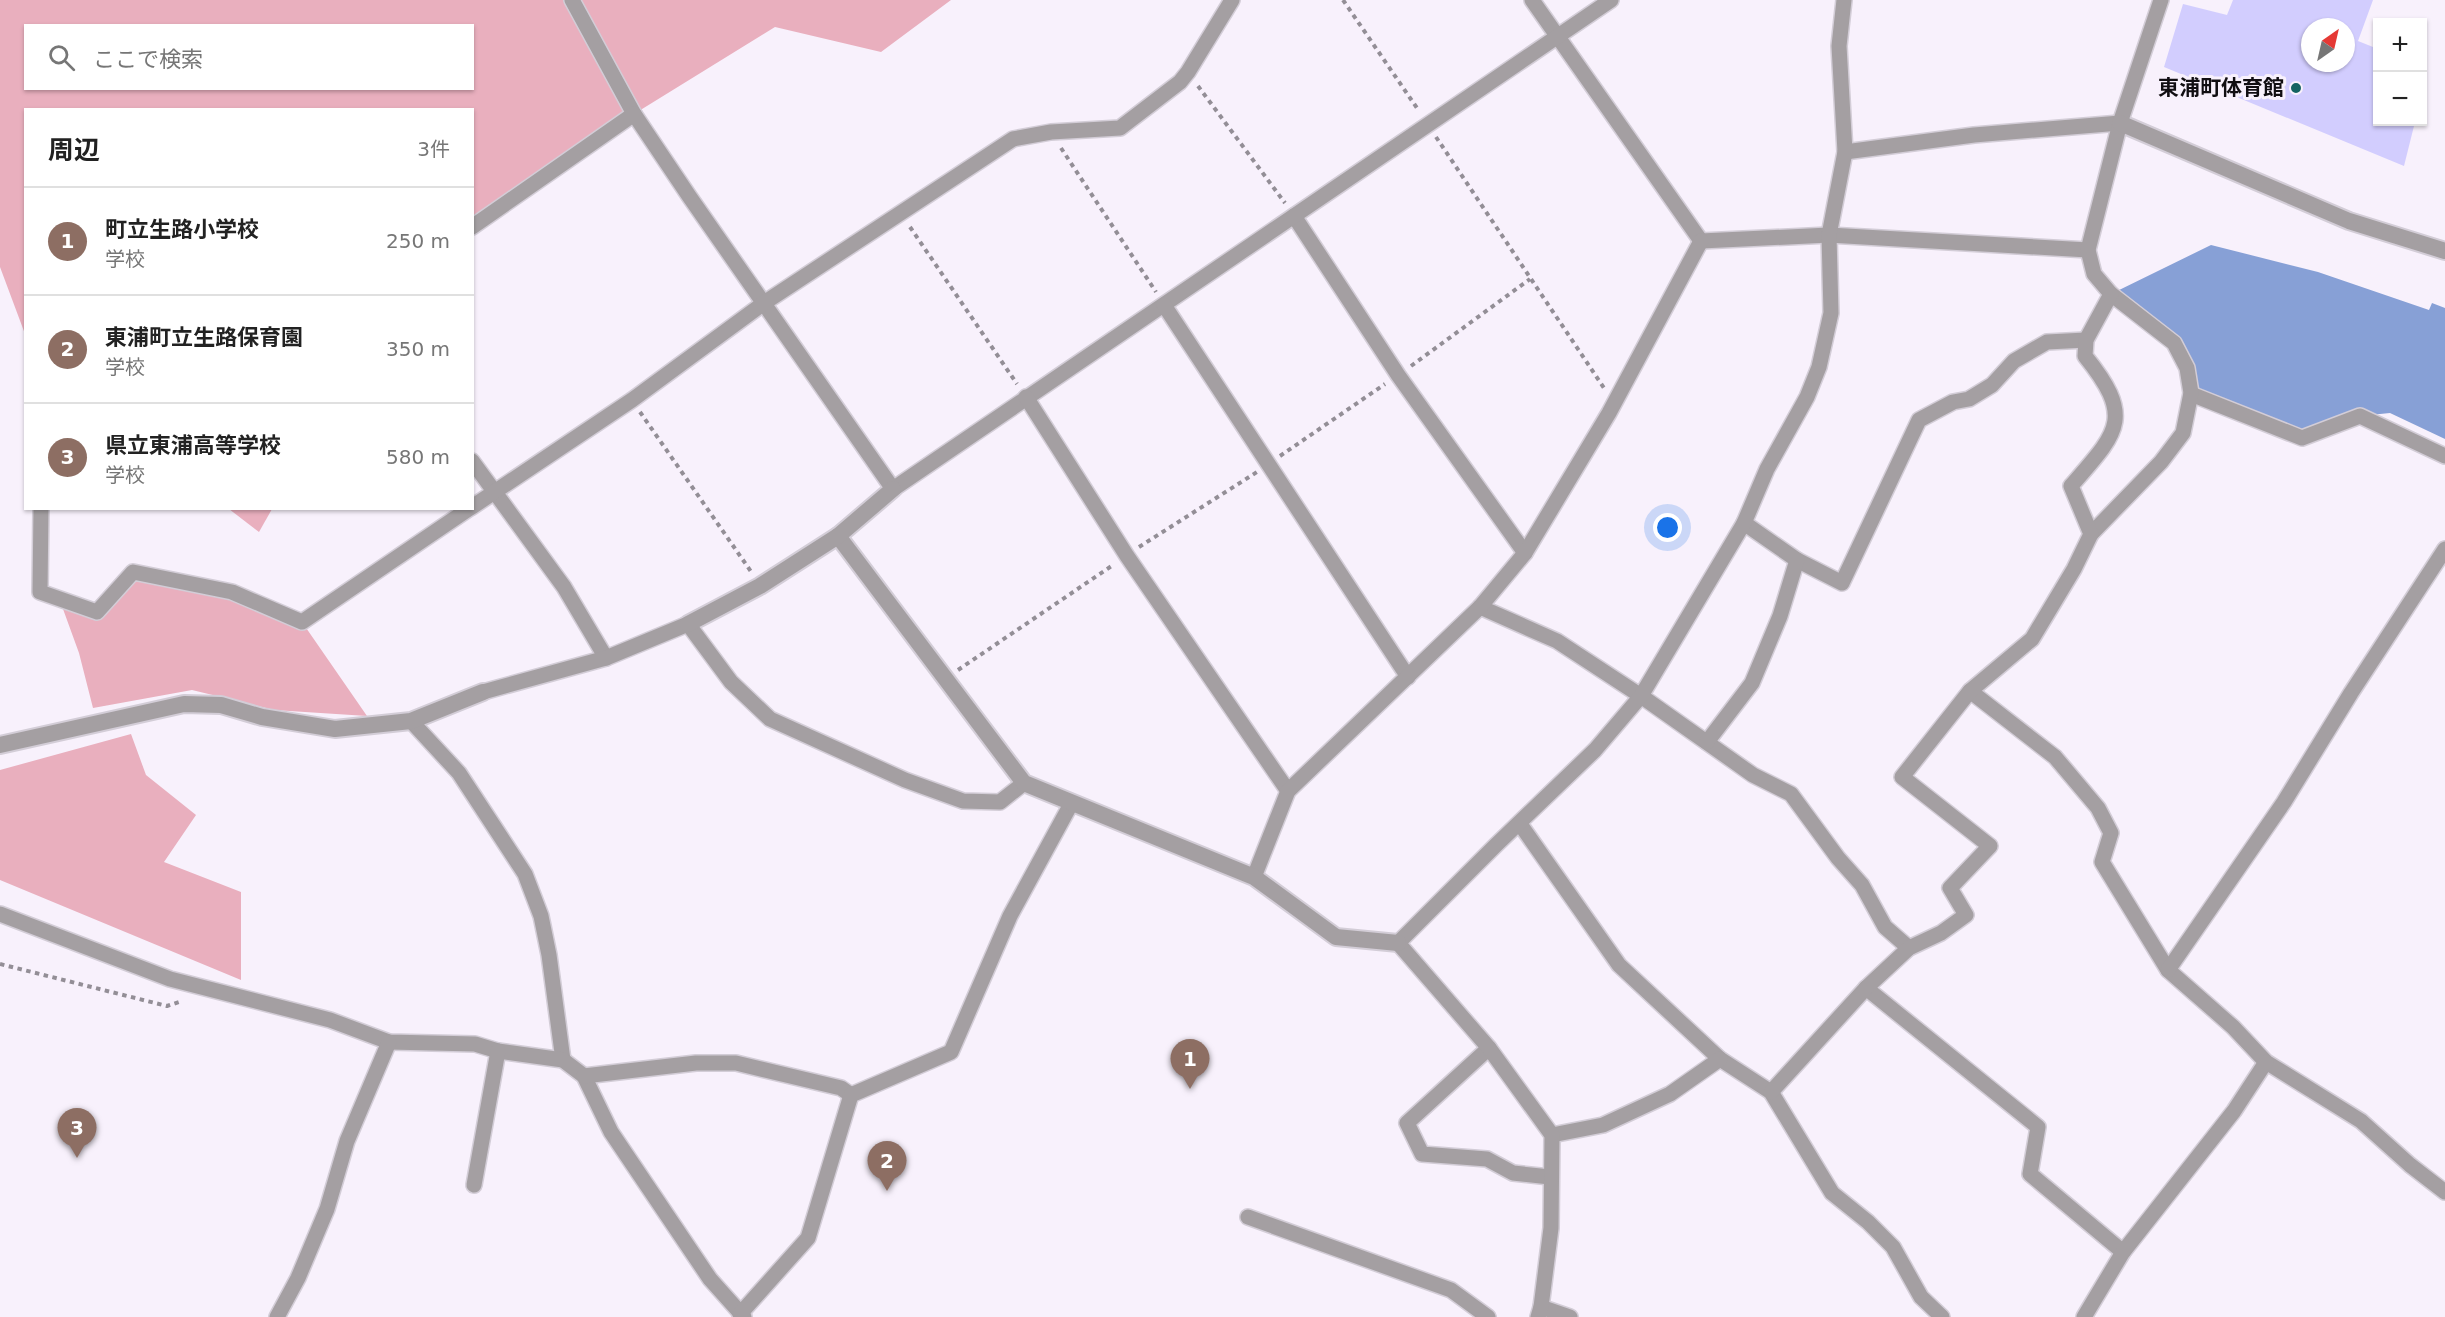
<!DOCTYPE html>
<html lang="ja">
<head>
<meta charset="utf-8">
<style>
  body { margin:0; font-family:"DejaVu Sans","Noto Sans JP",sans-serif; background:#f6f6f6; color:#222 }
  .controls { position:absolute; right:18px; top:18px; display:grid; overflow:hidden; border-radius:0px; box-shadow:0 2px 4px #0004 }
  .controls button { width:54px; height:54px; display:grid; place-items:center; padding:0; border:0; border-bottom:2px solid #e0e0e0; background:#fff; color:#222; font:30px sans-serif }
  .compass { position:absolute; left:2301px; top:18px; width:54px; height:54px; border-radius:50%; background:#fff; box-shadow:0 2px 4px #0004; rotate:34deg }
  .you { position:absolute; left:1668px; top:528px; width:21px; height:21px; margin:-15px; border:4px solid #fff; border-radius:50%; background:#1a73e8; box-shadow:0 0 0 9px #1a73e833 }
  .badge { display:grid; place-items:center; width:39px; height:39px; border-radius:50%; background:#1a73e8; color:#fff; font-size:20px; font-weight:700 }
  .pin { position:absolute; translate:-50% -50px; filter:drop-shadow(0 2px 3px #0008) }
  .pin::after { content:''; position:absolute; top:32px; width:21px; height:18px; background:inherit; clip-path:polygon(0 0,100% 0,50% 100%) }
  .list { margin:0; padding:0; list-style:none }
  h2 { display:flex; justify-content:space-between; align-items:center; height:78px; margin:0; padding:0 24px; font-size:26px }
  h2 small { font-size:20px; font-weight:400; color:#767676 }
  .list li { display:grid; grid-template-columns:39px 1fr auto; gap:18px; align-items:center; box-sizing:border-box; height:108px; padding:0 24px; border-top:2px solid #e0e0e0 }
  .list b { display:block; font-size:22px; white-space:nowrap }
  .list p { margin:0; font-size:20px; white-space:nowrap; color:#767676 }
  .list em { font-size:20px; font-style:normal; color:#767676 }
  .icon { flex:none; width:33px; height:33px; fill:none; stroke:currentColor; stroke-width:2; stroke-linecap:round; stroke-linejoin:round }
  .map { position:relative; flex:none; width:2445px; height:1317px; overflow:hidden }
  .search { position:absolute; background:#fff; box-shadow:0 2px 4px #0004; left:24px; top:24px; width:450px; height:66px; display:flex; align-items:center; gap:15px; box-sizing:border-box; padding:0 21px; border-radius:0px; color:#767676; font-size:22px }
  .panel { position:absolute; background:#fff; box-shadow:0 2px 4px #0004; left:24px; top:108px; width:450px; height:402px; border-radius:0px }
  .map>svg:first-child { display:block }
  .green { fill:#e9afbe; fill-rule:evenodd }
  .water { fill:#87a0d6 }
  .building { fill:#d2cdfe; fill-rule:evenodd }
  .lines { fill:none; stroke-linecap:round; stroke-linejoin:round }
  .minor-casing { stroke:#d3cdd7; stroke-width:18 }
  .tertiary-casing { stroke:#d3cdd7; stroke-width:20 }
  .path { stroke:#938e96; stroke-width:4; stroke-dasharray:4.5 4.5; stroke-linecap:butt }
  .minor { stroke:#a49fa2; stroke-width:15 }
  .tertiary { stroke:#a49fa2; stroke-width:16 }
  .poi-dot { fill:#136361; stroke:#f8f1fc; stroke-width:2 }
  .labels { text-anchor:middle; stroke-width:6; stroke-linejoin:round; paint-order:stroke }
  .poi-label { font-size:21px; font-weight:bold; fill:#110e12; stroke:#f8f1fc; text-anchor:end }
</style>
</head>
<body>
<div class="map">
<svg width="2445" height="1317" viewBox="0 0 2445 1317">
  <rect width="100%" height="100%" fill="#f8f1fc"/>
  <g class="green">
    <path d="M0 0H951L881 52 775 27 634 114 473 227 472 110H26L25 334 0 267ZM26 26H472V88H26Z"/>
    <polygon points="229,509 272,509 259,532"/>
    <polygon points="133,572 233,593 302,622 367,716 274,710 192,690 93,708 79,653 63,609 40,592 97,612"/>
    <polygon points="131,734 146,775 196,815 164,862 241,892 241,980 0,880 0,770"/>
  </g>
  <polygon class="water" points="2211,245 2318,272 2429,310 2432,303 2445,308 2445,439 2390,413 2360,416 2302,438 2191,394 2174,343 2111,294"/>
  <path class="building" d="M2233 0H2373L2358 41 2378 49V122H2415L2404 166 2164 67 2183 4 2227 15ZM2310 27H2346V63H2310Z"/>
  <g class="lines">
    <g class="minor-casing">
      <g id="minor">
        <polyline points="572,0 634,114"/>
        <polyline points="1532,0 1701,241"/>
        <polyline points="1845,152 1974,135 2120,123"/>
        <polyline points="1294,216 1398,375 1525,553"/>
        <polyline points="472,227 634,114 689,196 893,489 1611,0"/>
        <polyline points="1701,241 1829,235 2088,250"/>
        <polyline points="1164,305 1408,677"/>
        <polyline points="2191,394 2302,438 2360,416 2445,456"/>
        <polyline points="1026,397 1127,556 1288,791"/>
        <polyline points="472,461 564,587 606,658"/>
        <polyline points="472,507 632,400 764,303 1013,139 1051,132 1120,128 1180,82 1188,72 1232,0"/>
        <polyline points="41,508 40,592 97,612 133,572 232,592 302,622 470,508"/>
        <polyline points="2091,534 2161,462 2183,433 2191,393 2187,368 2174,343 2111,294"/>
        <polyline points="1797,560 1842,583 1919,420 1953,402 1969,399 1992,385 2014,361 2047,342 2086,340"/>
        <polyline points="1480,607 1557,641 1641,696 1753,775 1791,794 1838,858 1862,885 1885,927 1909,948"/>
        <polyline points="1970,691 2055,757 2098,808 2111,833 2102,862 2168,970 2233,1027 2266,1062 2361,1121 2410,1165 2445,1192"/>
        <polyline points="483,692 606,658 688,624 731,682 770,719 905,780 963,801 1000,802 1024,783"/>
        <polyline points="411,721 459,773 525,874 541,916 549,955 563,1060"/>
        <polyline points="1707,742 1752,683 1780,616 1797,560 1744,523"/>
        <polyline points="1520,824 1619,965 1720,1059 1771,1092 1832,1193 1868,1222 1893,1247 1921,1297 1942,1317"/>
        <polyline points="1254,877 1288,791 1480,607 1525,553 1609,413 1701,241"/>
        <polyline points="0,914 170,979 330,1020 389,1042 475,1044 498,1051 563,1060 584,1076 611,1132 710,1279 744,1317"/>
        <polyline points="2168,970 2284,802 2351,693 2445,549"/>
        <polyline points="1866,988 2038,1127 2030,1174 2123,1252"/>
        <polyline points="1489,1048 1407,1123 1422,1154 1487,1159 1513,1173 1550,1177"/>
        <polyline points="584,1076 696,1063 736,1063 841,1088 851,1095"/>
        <path d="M1771 1092 1866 988 1909 948 1941 933 1966 915 1950 888 1990 846 1902 777 1970 691 2032 639 2074 569 2091 534 2071 486C2118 432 2135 418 2085 356L2086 340 2111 294 2094 274 2088 250 2120 123 2161 0"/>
        <polyline points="1552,1135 1603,1125 1670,1094 1720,1059"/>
        <polyline points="474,1185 498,1051"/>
        <polyline points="1248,1217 1451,1290 1488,1317"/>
        <polyline points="1541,1307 1570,1317"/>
        <polyline points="740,1314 808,1238 851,1095 951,1052 1010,916 1071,804"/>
        <polyline points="277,1317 298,1278 327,1209 347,1141 389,1042"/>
        <polyline points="1538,1317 1541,1307 1551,1228 1552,1135 1489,1048 1398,943 1496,845 1595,750 1641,696 1744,523 1767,469 1807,397 1819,367 1831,313 1829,235 1845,152 1839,46 1844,0"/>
        <polyline points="2084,1317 2123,1252 2234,1111 2266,1062"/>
      </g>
    </g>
    <g class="tertiary-casing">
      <g id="tertiary">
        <polyline points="2120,123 2349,221 2445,251"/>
        <polyline points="838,536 1024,783 1254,877 1336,937 1398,943"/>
        <polyline points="688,624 760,586 838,536 893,489"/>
        <polyline points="0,745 184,704 221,705 262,717 335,729 411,721 483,692"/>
      </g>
    </g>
    <g class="path">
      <polyline points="1343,0 1419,111"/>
      <polyline points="1198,86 1285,203"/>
      <polyline points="1436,137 1604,388"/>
      <polyline points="1061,148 1156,292"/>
      <polyline points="910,227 1017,384"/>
      <polyline points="1411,366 1530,279"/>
      <polyline points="640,412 752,573"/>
      <polyline points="1280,456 1385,384"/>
      <polyline points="1139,547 1257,472"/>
      <polyline points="958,670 1113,565"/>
      <polyline points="0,964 167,1006 182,1001"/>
    </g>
    <use href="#minor" class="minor"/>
    <use href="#tertiary" class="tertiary"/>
  </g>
  <circle class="poi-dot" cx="2296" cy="88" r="6"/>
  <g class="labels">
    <g class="poi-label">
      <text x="2284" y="95">東浦町体育館</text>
    </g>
  </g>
</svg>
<div class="controls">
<button>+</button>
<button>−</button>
</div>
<svg class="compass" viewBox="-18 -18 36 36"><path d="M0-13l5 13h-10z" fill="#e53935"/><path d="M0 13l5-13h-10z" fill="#767676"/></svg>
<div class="you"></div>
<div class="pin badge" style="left:1190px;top:1089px;background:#8d6e63">1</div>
<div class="pin badge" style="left:887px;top:1191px;background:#8d6e63">2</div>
<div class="pin badge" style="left:77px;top:1158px;background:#8d6e63">3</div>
<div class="search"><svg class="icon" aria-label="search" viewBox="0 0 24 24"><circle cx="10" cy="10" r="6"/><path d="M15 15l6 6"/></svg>ここで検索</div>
<section class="panel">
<h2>周辺<small>3件</small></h2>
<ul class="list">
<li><span class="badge" style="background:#8d6e63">1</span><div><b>町立生路小学校</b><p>学校</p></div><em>250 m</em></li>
<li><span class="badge" style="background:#8d6e63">2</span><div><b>東浦町立生路保育園</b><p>学校</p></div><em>350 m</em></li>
<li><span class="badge" style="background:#8d6e63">3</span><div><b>県立東浦高等学校</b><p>学校</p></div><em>580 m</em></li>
</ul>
</section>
</div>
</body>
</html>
